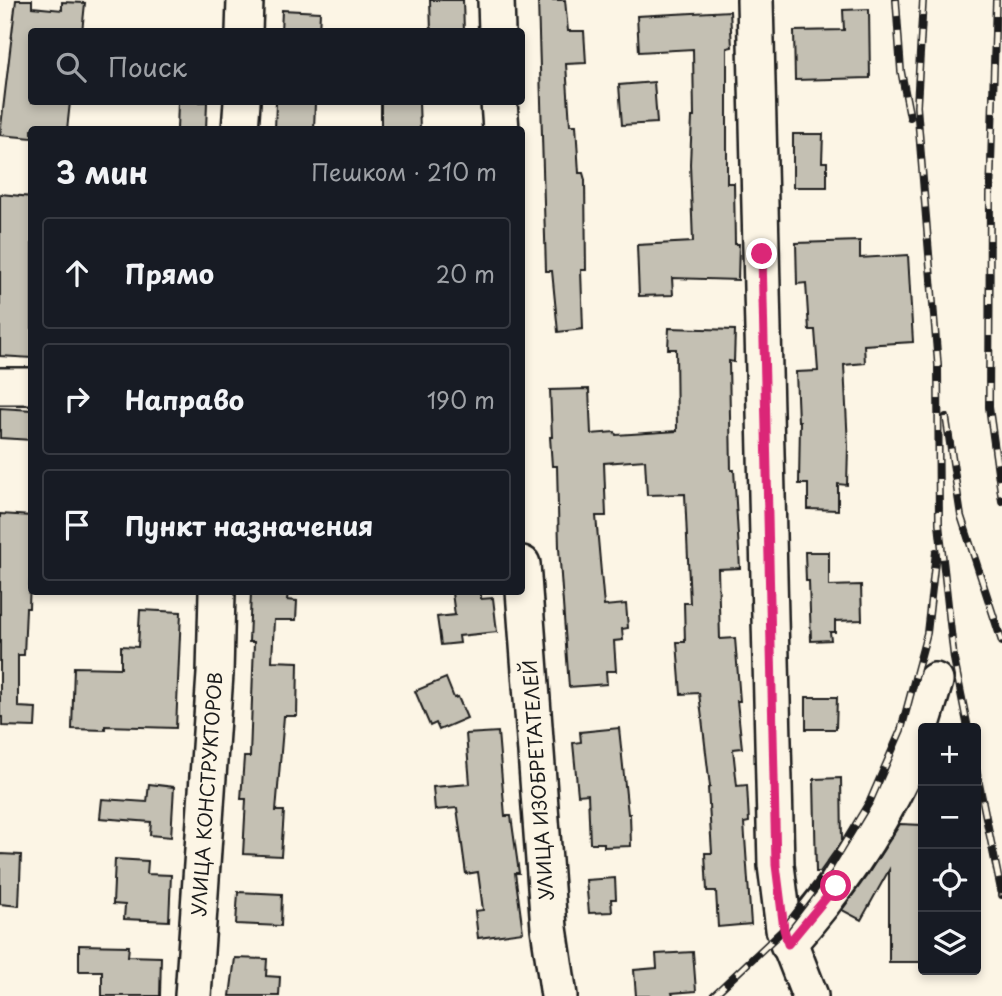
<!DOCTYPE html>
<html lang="ru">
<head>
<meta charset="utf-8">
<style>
  body { margin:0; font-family:"Playpen Sans",sans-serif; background:#242831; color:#f1f3f6 }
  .controls { position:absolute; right:21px; bottom:21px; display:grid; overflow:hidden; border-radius:7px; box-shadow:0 4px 10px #0003 }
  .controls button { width:63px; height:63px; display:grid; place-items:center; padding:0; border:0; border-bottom:2px solid #363941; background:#171b24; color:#f1f3f6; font:35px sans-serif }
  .stop { position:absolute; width:21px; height:21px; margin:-16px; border:5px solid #db2777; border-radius:50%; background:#fff }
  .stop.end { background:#db2777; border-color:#fff; box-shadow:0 2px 7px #0008 }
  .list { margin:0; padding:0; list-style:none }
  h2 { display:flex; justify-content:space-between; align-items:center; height:91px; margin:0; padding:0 28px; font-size:30px }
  h2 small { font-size:23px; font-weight:400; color:#9ea1a6 }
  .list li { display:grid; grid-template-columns:46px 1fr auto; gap:21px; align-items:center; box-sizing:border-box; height:112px; margin:0 14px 14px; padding:0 14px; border:2px solid #363941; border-radius:7px }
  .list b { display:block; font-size:26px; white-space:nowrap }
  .list em { font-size:23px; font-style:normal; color:#9ea1a6 }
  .icon { flex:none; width:38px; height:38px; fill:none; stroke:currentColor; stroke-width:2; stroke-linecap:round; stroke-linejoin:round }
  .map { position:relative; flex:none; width:1002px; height:996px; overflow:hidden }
  .search { position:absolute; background:#171b24; box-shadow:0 4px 10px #0003; left:28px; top:28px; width:497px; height:77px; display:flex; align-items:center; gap:18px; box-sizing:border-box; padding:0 24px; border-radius:7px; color:#9ea1a6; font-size:26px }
  .panel { position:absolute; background:#171b24; box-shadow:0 4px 10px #0003; left:28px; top:126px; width:497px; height:469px; border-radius:7px }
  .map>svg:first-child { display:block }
  .building { fill:#c4c0b3; stroke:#1c1c1c; stroke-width:2 }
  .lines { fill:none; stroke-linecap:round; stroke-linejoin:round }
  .minor-casing { stroke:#1c1c1c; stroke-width:40 }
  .minor { stroke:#fcf5e5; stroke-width:35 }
  .rail-casing { stroke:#1c1c1c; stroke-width:8 }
  .rail { stroke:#fcf5e5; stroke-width:5; stroke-dasharray:16; stroke-linecap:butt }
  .route { stroke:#db2777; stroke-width:9 }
  .labels { text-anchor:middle; stroke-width:6; stroke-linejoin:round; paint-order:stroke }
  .street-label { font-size:19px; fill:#1c1c1c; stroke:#fcf5e5 }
</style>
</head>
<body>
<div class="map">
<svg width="1002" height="996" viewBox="0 0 1002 996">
  <rect width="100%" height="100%" fill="#fcf5e5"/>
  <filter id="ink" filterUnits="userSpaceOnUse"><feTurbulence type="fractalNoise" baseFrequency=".0143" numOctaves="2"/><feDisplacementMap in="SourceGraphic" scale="14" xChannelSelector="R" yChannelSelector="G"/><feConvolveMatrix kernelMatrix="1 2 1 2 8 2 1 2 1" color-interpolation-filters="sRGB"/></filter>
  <g filter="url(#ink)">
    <g class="building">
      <polygon points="16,0 32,0 32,7 62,10 62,2 85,3 82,32 32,32 32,102 70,102 67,130 32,130 32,138 0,135"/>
      <polygon points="430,0 463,0 464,32 431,32"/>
      <polygon points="538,0 565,0 568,31 584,31 586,63 566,64 570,125 576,125 579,173 583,173 585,180 586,270 581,270 583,329 558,332 552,271 546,271"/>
      <polygon points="869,9 870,78 795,80 794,31 844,30 843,10"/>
      <polygon points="282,10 320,12 319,32 281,32"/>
      <polygon points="730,11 732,47 727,48 727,183 734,183 735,244 739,244 738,280 672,278 673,295 639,296 637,245 693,242 690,164 692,117 694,117 693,49 639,52 637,16"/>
      <polygon points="654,82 657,123 622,125 619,85"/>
      <polygon points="178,102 207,102 206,130 177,130"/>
      <polygon points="276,102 315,102 314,130 275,130"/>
      <polygon points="381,102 419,102 420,130 381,130"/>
      <polygon points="793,134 823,134 822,162 827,162 827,187 793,187"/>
      <polygon points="0,194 32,197 32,358 0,356"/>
      <polygon points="860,241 860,258 908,255 913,342 864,345 865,363 844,365 848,446 847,485 838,484 838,510 808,509 808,484 799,484 800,421 798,421 796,372 818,371 815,330 809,330 806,283 797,284 796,243"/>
      <polygon points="669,328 735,330 734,362 729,361 731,470 734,470 740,568 718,569 720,639 735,638 740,701 737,701 742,748 733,749 737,786 747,785 749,822 744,823 751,924 718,927 716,891 707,891 705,853 712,853 708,788 710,787 699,693 681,694 677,642 685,642 684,603 690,603 685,494 647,495 645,460 604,463 606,516 596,516 604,606 626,604 628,628 622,629 623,640 614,641 616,671 606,671 607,684 569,687 559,548 557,466 552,466 550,437 552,437 550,390 589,389 591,434 615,432 616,435 677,431 676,349 668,349"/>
      <polygon points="0,408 32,410 32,440 0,438"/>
      <polygon points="0,514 32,516 29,608 26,608 24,655 18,655 18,707 36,708 35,727 2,726 2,717 0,717"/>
      <polygon points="805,552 829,552 829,586 861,585 862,620 835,621 835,632 830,632 831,640 811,641 809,581 806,581"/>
      <polygon points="251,592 288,592 287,600 297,601 296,620 274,620 272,661 298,662 297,716 284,716 276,811 284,811 281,856 243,854 246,799 241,799 244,757 250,757 254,642 249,642"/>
      <polygon points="481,592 481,599 493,598 497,632 459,636 460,643 441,645 437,617 455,615 452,593"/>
      <polygon points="140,610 181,612 176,728 105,726 105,730 72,729 74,667 121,668 121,646 138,647"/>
      <polygon points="446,678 454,698 458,697 467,718 439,730 436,723 430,726 415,691"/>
      <polygon points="806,697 837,697 836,729 806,729"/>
      <polygon points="619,728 628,814 630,814 631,846 604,847 604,843 590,843 588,794 578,795 573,743 581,742 580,732"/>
      <polygon points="498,732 505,816 511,816 519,873 515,873 523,932 478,938 475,911 483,910 478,872 466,874 457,808 435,810 433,787 470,784 466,734"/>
      <polygon points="841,778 842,841 820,872 816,872 814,779"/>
      <polygon points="149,784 174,787 171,837 150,835 151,822 100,818 102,799 147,802"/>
      <polygon points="900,824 923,825 923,962 889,962 889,870 861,920 842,910 868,874"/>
      <polygon points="0,854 21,855 19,906 0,904"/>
      <polygon points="115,859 148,861 147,874 171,875 169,921 124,919 125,905 113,904"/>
      <polygon points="615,878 616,899 611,899 612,912 589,913 586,880"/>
      <polygon points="238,892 282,894 281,926 236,924"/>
      <polygon points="79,945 129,946 128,956 161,957 160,996 102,996 102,971 79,971"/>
      <polygon points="693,952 696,991 672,993 673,996 636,996 634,970 657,968 656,954"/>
      <polygon points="235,958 267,959 266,976 280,977 279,996 230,996"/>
    </g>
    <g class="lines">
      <g class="minor-casing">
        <g id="minor">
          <polyline points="496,0 497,32"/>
          <polyline points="755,0 776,865 784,929 810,996"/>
          <polyline points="244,32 245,0"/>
          <polyline points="499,102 501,130"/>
          <polyline points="240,130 242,102"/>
          <polyline points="0,386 32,386"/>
          <polyline points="522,564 549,928 559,996"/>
          <path d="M788 944C833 894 874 835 903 774 917 744 926 712 935 681"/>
          <polyline points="193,996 215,674 217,592"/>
        </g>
      </g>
      <use href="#minor" class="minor"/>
      <g class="rail-casing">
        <g id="rail">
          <polyline points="896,0 901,71 910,117"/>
          <polyline points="923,0 917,106 938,365 939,524 954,659 968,728"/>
          <polyline points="996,0 990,196 989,407 1002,501"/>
          <polyline points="946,417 961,516 1002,642"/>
          <polyline points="976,769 1002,895"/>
          <polyline points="713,996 784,929 824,877 870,801 901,730 927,633 936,552"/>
        </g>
      </g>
      <use href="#rail" class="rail"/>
    </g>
  </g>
  <g class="lines" filter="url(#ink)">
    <polyline class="route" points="762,254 776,865 784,929 788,944 836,886"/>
  </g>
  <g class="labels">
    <g class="street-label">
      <text transform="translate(538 780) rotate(-94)" y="7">УЛИЦА ИЗОБРЕТАТЕЛЕЙ</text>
      <text transform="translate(207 794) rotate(-86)" y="7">УЛИЦА КОНСТРУКТОРОВ</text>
    </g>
  </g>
</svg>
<div class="controls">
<button>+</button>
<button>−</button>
<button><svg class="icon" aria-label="locate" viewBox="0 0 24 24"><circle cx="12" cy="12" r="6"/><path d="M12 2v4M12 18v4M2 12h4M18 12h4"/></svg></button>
<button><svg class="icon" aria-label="layers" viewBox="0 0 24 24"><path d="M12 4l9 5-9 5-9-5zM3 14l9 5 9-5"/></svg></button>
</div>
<div class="stop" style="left:836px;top:886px"></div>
<div class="stop end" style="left:762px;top:254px"></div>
<div class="search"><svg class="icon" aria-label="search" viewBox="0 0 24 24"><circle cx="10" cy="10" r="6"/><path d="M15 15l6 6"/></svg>Поиск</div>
<section class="panel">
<h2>3 мин<small>Пешком · 210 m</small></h2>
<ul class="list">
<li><svg class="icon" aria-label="ahead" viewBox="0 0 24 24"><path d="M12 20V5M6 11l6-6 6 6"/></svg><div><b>Прямо</b></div><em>20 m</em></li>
<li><svg class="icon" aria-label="right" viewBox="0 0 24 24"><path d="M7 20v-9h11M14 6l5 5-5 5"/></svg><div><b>Направо</b></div><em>190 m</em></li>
<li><svg class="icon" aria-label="arrive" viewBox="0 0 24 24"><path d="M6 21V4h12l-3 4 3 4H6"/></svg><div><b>Пункт назначения</b></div></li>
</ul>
</section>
</div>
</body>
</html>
